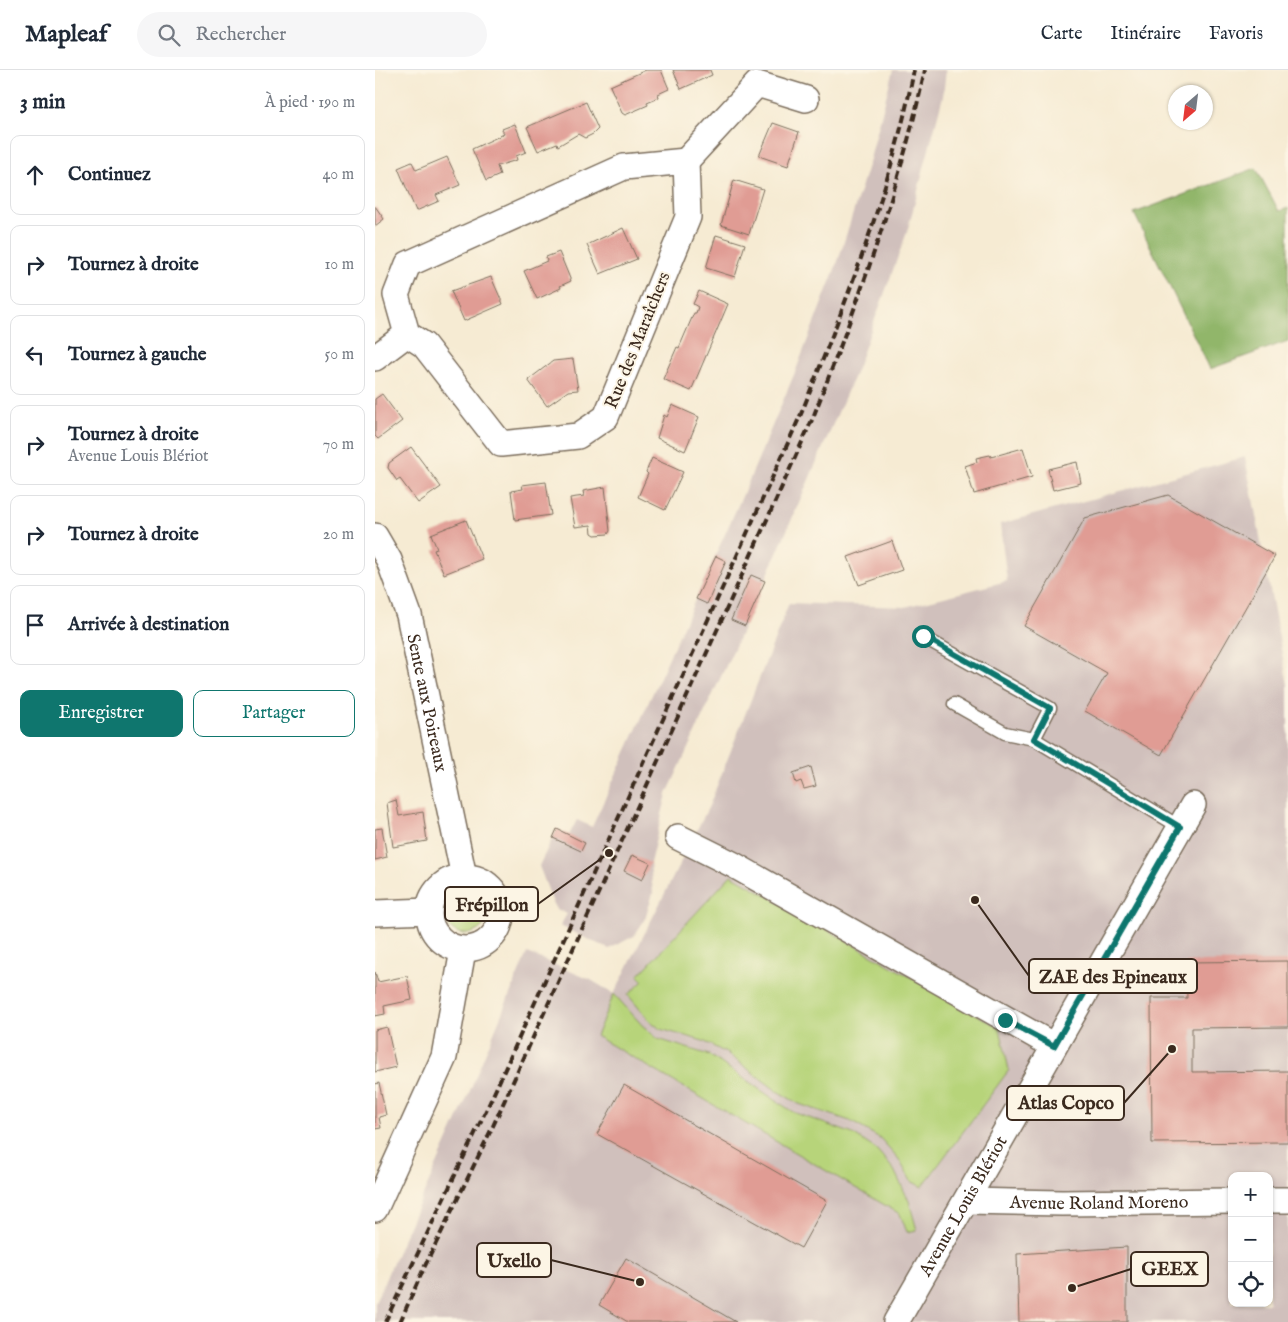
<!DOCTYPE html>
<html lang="fr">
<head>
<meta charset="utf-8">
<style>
  body { margin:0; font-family:"IM FELL English",serif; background:#f6f6f7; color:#1f2937 }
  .controls { position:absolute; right:15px; bottom:15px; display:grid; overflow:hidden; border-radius:10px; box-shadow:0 1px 4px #0004 }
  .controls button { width:45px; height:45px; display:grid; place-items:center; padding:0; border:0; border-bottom:1px solid #e0e1e3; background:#fff; color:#1f2937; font:25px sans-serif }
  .compass { position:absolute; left:793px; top:15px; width:45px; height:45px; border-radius:50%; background:#fff; box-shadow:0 1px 4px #0004; rotate:208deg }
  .stop { position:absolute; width:15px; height:15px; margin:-11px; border:4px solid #0f766e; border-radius:50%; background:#fff }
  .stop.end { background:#0f766e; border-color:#fff; box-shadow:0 1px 5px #0008 }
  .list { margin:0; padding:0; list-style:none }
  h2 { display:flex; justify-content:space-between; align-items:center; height:65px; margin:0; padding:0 20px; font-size:21px }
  h2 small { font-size:16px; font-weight:400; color:#747a83 }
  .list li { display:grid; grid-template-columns:32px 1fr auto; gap:15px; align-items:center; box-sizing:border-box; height:80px; margin:0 10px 10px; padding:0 10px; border:1px solid #e0e1e3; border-radius:10px }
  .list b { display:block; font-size:19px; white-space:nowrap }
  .list p { margin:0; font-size:16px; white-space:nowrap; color:#747a83 }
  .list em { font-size:16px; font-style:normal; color:#747a83 }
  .actions { display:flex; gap:10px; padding:15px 20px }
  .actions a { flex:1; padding:11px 0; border:1px solid #0f766e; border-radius:10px; text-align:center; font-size:18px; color:#0f766e }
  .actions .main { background:#0f766e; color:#fff }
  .icon { flex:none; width:28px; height:28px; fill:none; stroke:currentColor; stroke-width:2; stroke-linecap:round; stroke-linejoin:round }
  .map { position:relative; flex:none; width:913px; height:1252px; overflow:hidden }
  header { display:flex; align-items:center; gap:30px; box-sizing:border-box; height:70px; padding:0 25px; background:#fff; border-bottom:1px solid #e0e1e3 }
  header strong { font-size:24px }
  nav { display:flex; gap:28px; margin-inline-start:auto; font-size:18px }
  .search { width:350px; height:45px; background:#f6f6f7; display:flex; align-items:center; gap:12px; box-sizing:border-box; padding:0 18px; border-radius:28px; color:#747a83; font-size:19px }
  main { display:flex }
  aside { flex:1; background:#fff }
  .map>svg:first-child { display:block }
  .industrial { fill:#d0c0bc; fill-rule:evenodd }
  .green { fill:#b7d47a; stroke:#797f4c }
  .forest { fill:#91b66a; stroke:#667044 }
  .building { fill:#e09c94 }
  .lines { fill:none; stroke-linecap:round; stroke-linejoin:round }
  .lane-casing { stroke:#7c6e5d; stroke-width:15 }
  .street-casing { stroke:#7c6e5d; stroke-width:28 }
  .lane { stroke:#fff; stroke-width:12 }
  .street { stroke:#fff; stroke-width:25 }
  .rail { stroke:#3b2a1e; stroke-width:4; stroke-dasharray:8 4; stroke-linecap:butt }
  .route { stroke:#0f766e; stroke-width:6 }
  .labels { text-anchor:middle; stroke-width:4; stroke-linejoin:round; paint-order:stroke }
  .street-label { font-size:18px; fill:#3b2a1e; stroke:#fcf5e5 }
  .leader { fill:none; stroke:#3b2a1e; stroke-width:2 }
  .callout-dot { fill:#3b2a1e; stroke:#fcf5e5; stroke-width:2 }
  .callout { fill:#fcf5e5; stroke:#3b2a1e; stroke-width:2 }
  .callout-label { font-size:19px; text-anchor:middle; font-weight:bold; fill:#3b2a1e }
</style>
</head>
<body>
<header>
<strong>Mapleaf</strong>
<div class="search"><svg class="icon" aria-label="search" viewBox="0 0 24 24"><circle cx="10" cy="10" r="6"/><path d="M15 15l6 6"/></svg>Rechercher</div>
<nav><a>Carte</a><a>Itinéraire</a><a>Favoris</a></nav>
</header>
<main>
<aside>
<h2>3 min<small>À pied · 190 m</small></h2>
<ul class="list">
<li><svg class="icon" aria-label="ahead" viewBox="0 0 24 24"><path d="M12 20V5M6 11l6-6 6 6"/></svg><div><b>Continuez</b></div><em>40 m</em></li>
<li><svg class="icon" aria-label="right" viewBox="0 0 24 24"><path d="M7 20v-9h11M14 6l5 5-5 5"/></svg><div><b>Tournez à droite</b></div><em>10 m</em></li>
<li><svg class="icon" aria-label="left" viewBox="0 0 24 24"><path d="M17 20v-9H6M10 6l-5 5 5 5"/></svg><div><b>Tournez à gauche</b></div><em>50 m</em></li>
<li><svg class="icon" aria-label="right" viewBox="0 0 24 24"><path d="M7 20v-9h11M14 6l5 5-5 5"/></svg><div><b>Tournez à droite</b><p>Avenue Louis Blériot</p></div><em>70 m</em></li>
<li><svg class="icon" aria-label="right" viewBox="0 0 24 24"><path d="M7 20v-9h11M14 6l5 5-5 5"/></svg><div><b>Tournez à droite</b></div><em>20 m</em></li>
<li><svg class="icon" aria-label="arrive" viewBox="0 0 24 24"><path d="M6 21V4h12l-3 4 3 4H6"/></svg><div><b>Arrivée à destination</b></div></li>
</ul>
<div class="actions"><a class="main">Enregistrer</a><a>Partager</a></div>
</aside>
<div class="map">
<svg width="913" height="1252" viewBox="0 0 913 1252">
  <rect width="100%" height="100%" fill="#fcf5e5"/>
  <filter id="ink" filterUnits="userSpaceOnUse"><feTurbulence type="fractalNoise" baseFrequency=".02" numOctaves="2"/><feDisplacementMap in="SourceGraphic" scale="10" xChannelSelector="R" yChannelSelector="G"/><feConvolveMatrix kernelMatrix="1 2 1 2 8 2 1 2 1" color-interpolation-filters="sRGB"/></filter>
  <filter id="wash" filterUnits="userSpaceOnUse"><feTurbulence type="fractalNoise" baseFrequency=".0096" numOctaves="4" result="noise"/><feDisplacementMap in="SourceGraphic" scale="20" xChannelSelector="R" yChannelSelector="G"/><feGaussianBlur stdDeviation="1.12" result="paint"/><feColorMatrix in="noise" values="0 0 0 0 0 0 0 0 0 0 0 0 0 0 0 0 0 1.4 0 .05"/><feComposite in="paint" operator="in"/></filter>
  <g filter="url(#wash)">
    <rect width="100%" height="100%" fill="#f6ebd3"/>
    <g class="industrial">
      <polygon points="518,0 571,0 568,26 532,162 481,301 390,511 292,724 275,793 278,823 270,849 259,866 234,879 185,856 192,844 180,838 164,796 182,759 194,765 202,750 217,757 370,420 421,300 463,191 495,89"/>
      <path d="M870 387 913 615V1252H0V1232L91 1030 152 883 216 910 239 924 334 736 414 533 530 537 632 511 625 454ZM857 1106H894V1233H857Z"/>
    </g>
    <g class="green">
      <polygon points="356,805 625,958 634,1000 547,1117 536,1111 523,1088 505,1068 475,1051 424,1034 402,1021 353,984 328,971 285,959 273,949 253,925 268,911 263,906"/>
      <circle cx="91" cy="842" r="22"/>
      <polygon points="239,924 267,955 283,969 334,985 418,1042 478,1064 502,1080 519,1100 534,1131 542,1160 532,1162 525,1144 221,966"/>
    </g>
    <polygon class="forest" points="881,98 904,141 913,138 913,271 835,299 759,143"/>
    <g id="blocks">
      <g class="building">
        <polygon points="271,0 286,0 294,19 283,24 284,27 272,32 273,35 250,45 247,43 235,16"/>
        <polygon points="298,0 335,0 337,5 306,19"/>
        <polygon points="211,32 223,59 218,64 210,68 203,64 183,76 182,73 163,81 152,57"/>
        <polygon points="398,53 424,62 413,96 384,86"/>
        <polygon points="140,54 151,82 141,86 142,90 122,96 125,105 111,111 97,79 129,64 127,59"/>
        <polygon points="72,87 85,115 61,125 64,131 41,141 23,98 37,92 41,100"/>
        <polygon points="359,110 388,119 374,164 346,155"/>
        <polygon points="0,136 9,149 0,156"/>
        <polygon points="248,158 262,189 225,204 212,175"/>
        <polygon points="341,165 370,174 360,207 331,198"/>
        <polygon points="184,182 196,211 185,216 186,218 162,229 149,201 172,191 171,187"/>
        <polygon points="116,207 128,234 89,251 76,221"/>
        <polygon points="324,221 353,234 316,321 288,309 302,277 304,278 319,243 321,243 323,237 318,234"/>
        <polygon points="198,289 203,320 193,321 172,336 153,310 178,291"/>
        <polygon points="7,324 27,351 3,369 0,366 0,329"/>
        <polygon points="297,335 324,347 310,381 282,368 289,345 292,347"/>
        <polygon points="36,377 66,417 43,433 25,409 22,411 13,398 14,393"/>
        <polygon points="648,378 657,407 599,424 590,396 602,392 601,388 615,385 616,387"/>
        <polygon points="277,388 308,402 290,440 263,427 273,404 271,402"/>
        <polygon points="702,392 706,413 678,420 673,399"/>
        <polygon points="171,412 176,445 140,450 136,421 148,419 147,415"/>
        <polygon points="230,417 235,461 233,464 220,465 217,463 216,455 200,457 195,428 209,426 208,421"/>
        <polygon points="793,425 900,486 786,685 710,641 732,603 649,556 710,448"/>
        <polygon points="91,450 107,489 69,504 59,480 62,479 56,464"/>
        <polygon points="517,471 527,500 484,515 473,487"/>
        <polygon points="341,486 351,491 332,534 321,529"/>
        <polygon points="376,505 390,511 370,556 356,550"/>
        <polygon points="436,697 441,716 429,719 426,711 421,713 418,703"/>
        <polygon points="21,730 24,746 48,742 52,771 18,777 12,733"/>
        <polygon points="7,758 12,787 0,790 0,759"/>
        <polygon points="182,759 210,773 206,781 178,768"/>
        <polygon points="257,785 275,793 267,810 249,801"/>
        <polygon points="913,891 913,957 817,958 817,1002 913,1001 913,1072 777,1073 776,928 812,928 811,892"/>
        <polygon points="0,902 3,912 32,906 37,930 9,936 10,944 0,946"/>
        <polygon points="12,957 21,997 0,1002 0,960"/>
        <polygon points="4,1013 11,1045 4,1047 6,1058 0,1059 0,1014"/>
        <polygon points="249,1015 452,1131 426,1178 222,1064"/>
        <polygon points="752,1177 752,1252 644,1252 642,1184"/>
        <polygon points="251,1188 361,1252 253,1252 224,1235"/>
      </g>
    </g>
  </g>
  <g filter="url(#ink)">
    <use href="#blocks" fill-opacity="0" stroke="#7c6e5d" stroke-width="1"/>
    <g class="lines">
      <g class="lane-casing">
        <g id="lane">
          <polyline points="548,567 675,638 659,669"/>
          <polyline points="579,634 630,663 659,669 805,757"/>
        </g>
      </g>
      <g class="street-casing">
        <g id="street">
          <polygon points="311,91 313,147 231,347 203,366 126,374 49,275 32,264 21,225 33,194 249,97"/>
          <polyline points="311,91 382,14 431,29"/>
          <polyline points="0,288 32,264"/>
          <path id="s1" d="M0 466 14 490 34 545 89 807"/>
          <polyline points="303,767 357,794 679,976"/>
          <circle cx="90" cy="843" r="36"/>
          <polyline points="0,843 54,841"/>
          <polyline points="894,1130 913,1130"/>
          <path id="s2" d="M593 1131 687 1133 857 1131"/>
          <polyline points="0,1139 69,987 88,880"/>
          <path id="s3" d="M521 1252 818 735"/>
        </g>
      </g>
      <use href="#lane" class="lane"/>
      <use href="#street" class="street"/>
      <g class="rail">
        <path d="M10 1252 115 1032 426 344C471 232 516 119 539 0"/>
        <path d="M25 1252 49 1198 118 1056 437 350C482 235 524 121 550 0"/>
      </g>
    </g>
  </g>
  <g class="lines" filter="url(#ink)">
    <polyline class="route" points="548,566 675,638 659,669 805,757 679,976 630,950"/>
  </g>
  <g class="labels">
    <g class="street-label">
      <text transform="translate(262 270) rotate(-68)" y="6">Rue des Maraîchers</text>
      <text dy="6" stroke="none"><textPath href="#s1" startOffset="176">Sente aux Poireaux</textPath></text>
      <text dy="6" stroke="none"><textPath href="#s2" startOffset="131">Avenue Roland Moreno</textPath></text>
      <text dy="6" stroke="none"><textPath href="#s3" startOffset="134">Avenue Louis Blériot</textPath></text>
    </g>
  </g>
  <path class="leader" d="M234 783L163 834M600 830L654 906M797 979L749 1033M265 1212L176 1190M697 1218L756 1199"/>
  <g class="callout-dot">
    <circle cx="234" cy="783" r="5"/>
    <circle cx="600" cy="830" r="5"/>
    <circle cx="797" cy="979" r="5"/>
    <circle cx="265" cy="1212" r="5"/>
    <circle cx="697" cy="1218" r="5"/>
  </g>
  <g class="callout">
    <rect x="70" y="817" width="93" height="34" rx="5"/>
    <rect x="654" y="889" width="168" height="34" rx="5"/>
    <rect x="632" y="1016" width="117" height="34" rx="5"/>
    <rect x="102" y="1173" width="74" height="34" rx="5"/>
    <rect x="756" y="1182" width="77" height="34" rx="5"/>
  </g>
  <g class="callout-label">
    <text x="117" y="841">Frépillon</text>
    <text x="738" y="913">ZAE des Epineaux</text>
    <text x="691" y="1039">Atlas Copco</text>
    <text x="139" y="1197">Uxello</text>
    <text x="795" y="1205">GEEX</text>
  </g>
</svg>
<div class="controls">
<button>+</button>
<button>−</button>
<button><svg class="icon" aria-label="locate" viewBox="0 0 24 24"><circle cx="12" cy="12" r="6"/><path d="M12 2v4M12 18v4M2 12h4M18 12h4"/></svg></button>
</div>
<svg class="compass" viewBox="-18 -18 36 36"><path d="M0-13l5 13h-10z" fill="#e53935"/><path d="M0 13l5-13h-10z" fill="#747a83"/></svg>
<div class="stop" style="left:548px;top:566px"></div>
<div class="stop end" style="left:630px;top:950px"></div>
</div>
</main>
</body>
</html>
